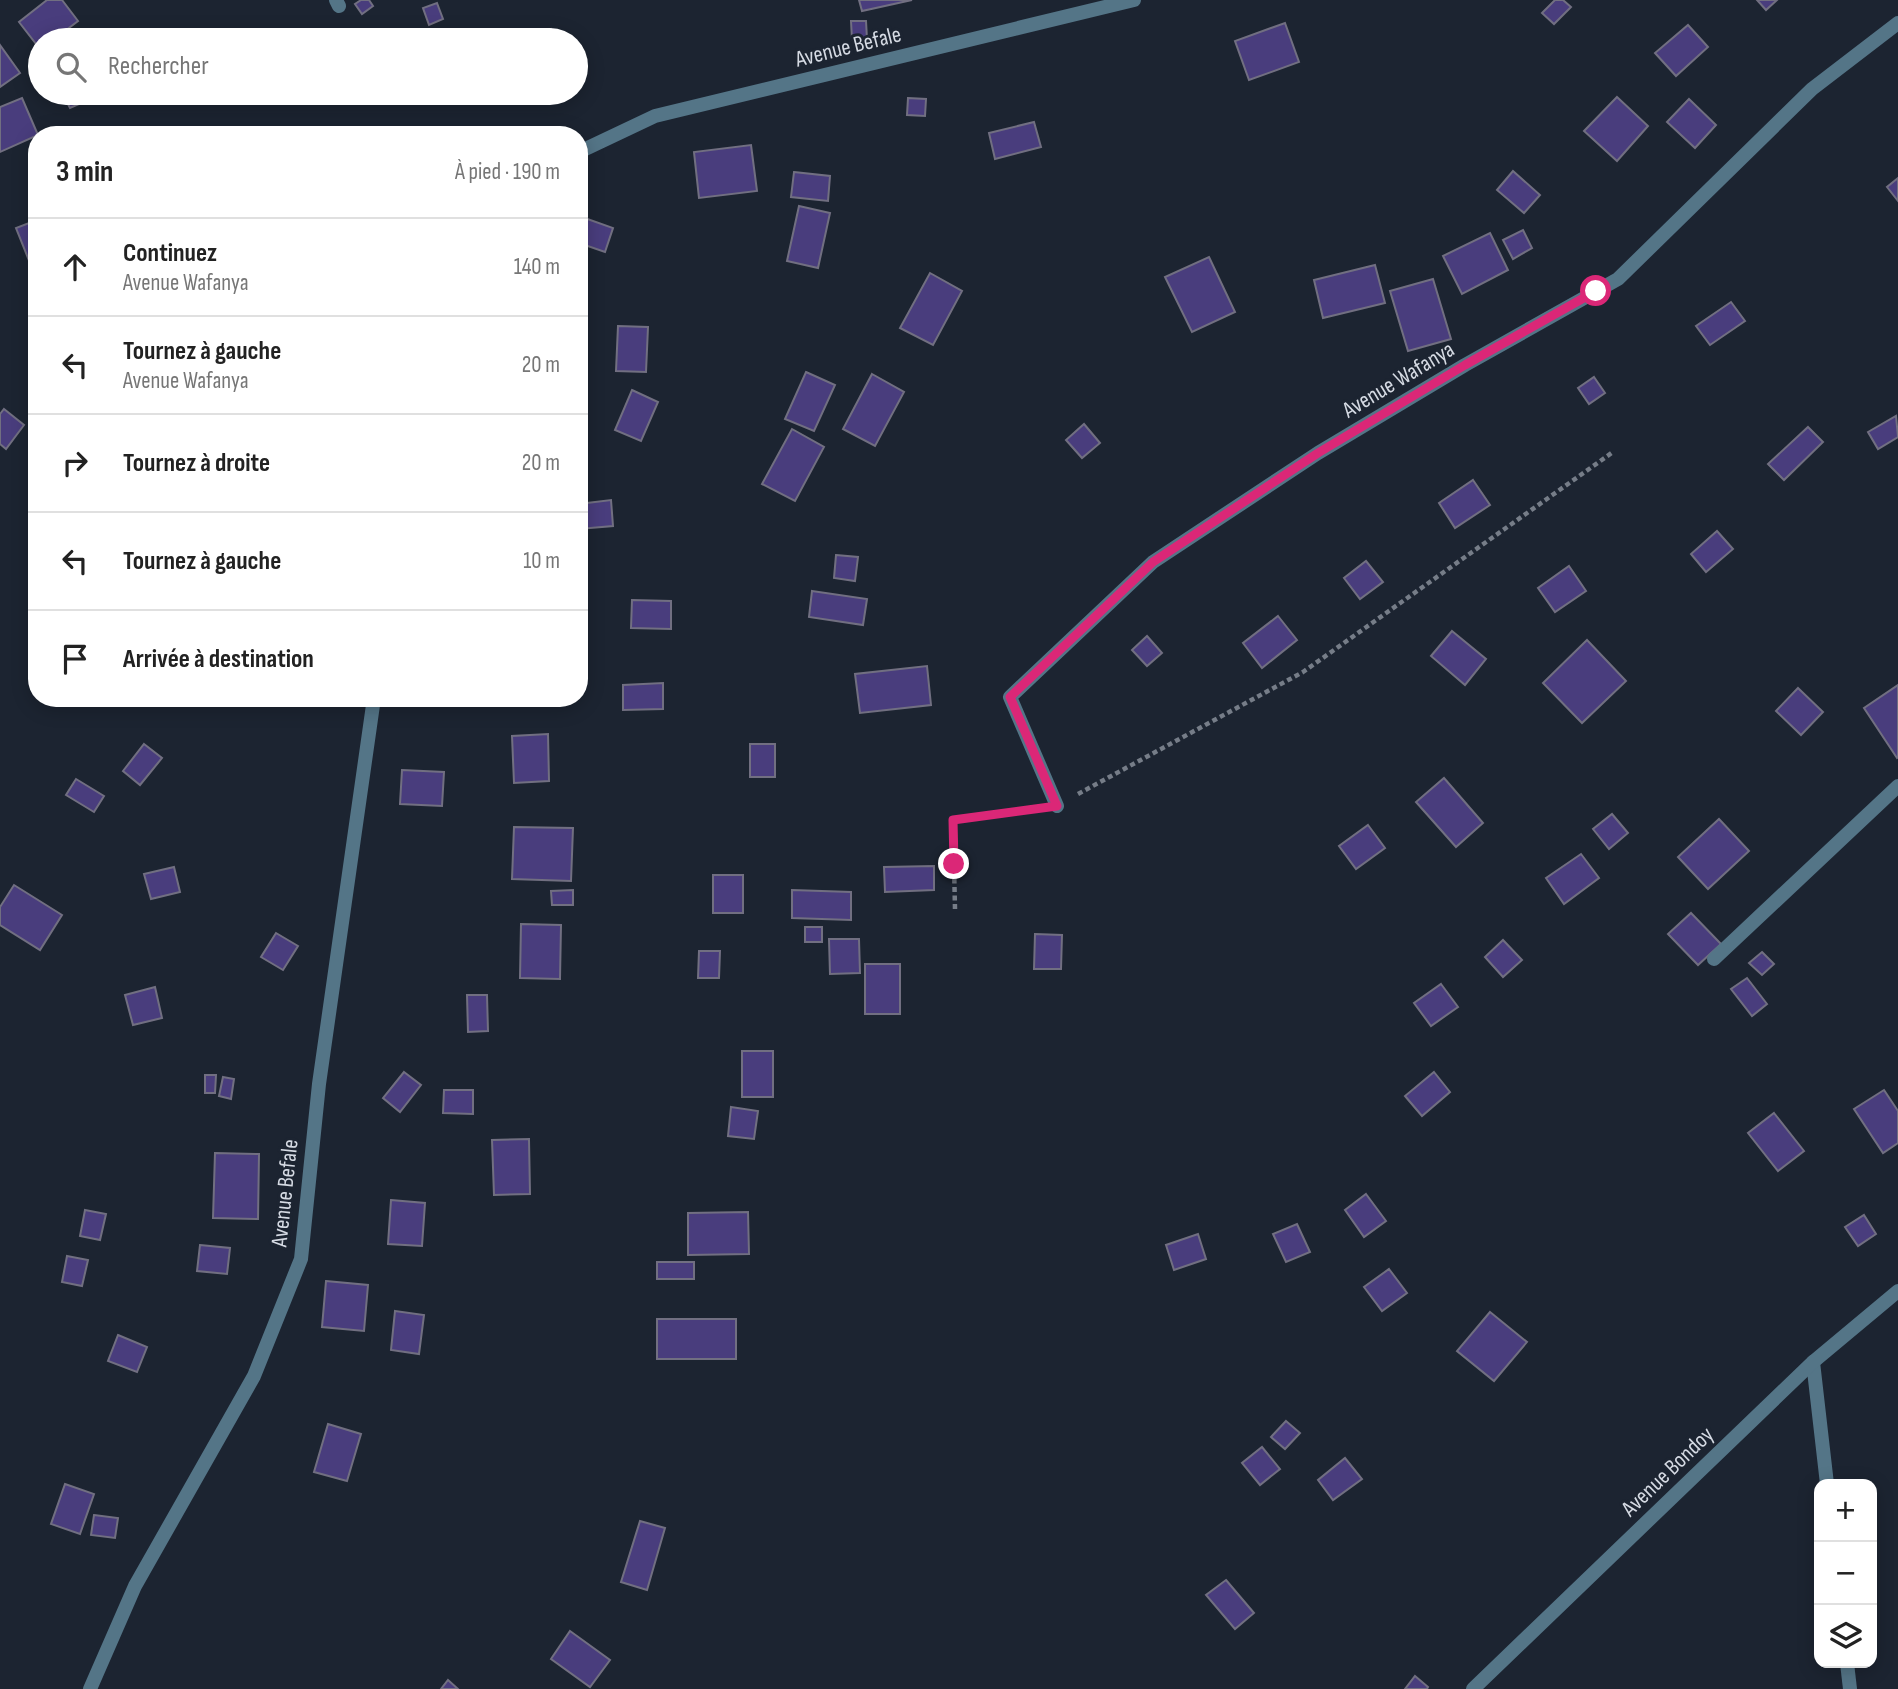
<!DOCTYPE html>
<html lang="fr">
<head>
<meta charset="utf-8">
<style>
  body { margin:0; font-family:"Sofia Sans Condensed",sans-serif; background:#f2f2f2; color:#222 }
  .controls { position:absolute; right:21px; bottom:21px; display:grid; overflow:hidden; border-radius:14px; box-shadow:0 4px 18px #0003 }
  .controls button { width:63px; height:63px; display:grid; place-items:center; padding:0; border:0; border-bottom:2px solid #e0e0e0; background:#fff; color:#222; font:35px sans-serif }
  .stop { position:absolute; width:21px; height:21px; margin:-16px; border:5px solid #db2777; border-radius:50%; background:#fff }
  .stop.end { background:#db2777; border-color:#fff; box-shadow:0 2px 7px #0008 }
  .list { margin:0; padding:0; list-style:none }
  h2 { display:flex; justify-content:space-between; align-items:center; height:91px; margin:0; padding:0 28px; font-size:30px }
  h2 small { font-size:23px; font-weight:400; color:#767676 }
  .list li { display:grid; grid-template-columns:46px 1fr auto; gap:21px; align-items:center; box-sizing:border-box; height:98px; padding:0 28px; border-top:2px solid #e0e0e0 }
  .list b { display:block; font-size:26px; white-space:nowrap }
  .list p { margin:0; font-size:23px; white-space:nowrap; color:#767676 }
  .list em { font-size:23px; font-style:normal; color:#767676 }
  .icon { flex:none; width:38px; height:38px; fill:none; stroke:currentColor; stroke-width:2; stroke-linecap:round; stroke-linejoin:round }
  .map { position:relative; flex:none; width:1898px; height:1689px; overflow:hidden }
  .search { position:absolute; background:#fff; box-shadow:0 4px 18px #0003; left:28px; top:28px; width:560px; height:77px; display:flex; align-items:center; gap:18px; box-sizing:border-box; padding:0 24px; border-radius:38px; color:#767676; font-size:26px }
  .panel { position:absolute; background:#fff; box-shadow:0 4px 18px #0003; left:28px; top:126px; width:560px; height:581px; border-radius:28px }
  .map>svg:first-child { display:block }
  .building { fill:#493d7d; stroke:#716f81; stroke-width:2 }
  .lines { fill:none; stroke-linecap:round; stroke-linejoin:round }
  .path { stroke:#767d88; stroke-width:4.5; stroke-dasharray:5 3.5; stroke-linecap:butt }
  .minor { stroke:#547587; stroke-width:14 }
  .route { stroke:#db2777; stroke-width:9 }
  .labels { text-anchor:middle; stroke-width:6; stroke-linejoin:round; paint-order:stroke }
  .street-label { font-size:23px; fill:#d5dae3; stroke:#1c2431 }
</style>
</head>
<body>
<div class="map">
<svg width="1898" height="1689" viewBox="0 0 1898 1689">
  <rect width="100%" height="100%" fill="#1c2431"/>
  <g class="building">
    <polygon points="47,0 62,0 78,21 53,40 40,40 40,49 19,22"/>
    <polygon points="361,0 369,0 373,6 362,14 355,4"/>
    <polygon points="859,0 912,0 862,11"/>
    <polygon points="1555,0 1563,0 1571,7 1554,24 1542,13"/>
    <polygon points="1757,0 1777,0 1766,10"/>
    <polygon points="437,3 443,19 429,25 423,8"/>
    <polygon points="851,21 866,21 867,39 852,40"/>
    <polygon points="1285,23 1299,62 1249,80 1235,41"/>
    <polygon points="1688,25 1708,47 1676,76 1655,53"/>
    <polygon points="551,29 556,40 527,40"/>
    <polygon points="0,45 20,73 0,87"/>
    <polygon points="62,93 104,93 70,108"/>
    <polygon points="1617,97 1648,126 1617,161 1584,131"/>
    <polygon points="22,98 38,135 0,152 0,107"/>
    <polygon points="908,98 926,99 925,116 907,115"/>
    <polygon points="1689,99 1716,125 1695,148 1667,122"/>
    <polygon points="1034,122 1041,147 995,159 989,133"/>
    <polygon points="751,145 757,191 699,198 694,152"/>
    <polygon points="1513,171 1540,195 1524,213 1497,190"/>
    <polygon points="794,172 830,176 828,201 791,197"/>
    <polygon points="1898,178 1898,201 1887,187"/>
    <polygon points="799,206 830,213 818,268 787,261"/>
    <polygon points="579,216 613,228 605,252 579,243"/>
    <polygon points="37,220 37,261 30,263 16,228"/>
    <polygon points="1523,230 1532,248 1513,259 1503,240"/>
    <polygon points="1490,233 1508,270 1462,294 1443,256"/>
    <polygon points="1209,257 1235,312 1192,332 1165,277"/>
    <polygon points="1375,265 1385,303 1323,318 1314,280"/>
    <polygon points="930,273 962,291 933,345 900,328"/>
    <polygon points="1433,279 1451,339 1408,351 1390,291"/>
    <polygon points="1731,302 1745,321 1710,345 1696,326"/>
    <polygon points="618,326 648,327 646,372 616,371"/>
    <polygon points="806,372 835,385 814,431 785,419"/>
    <polygon points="872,374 904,392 875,446 843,429"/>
    <polygon points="1594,377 1605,393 1589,404 1578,388"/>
    <polygon points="632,390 658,402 641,441 615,430"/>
    <polygon points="4,409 24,425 6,449 0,444 0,414"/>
    <polygon points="1896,416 1898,437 1878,449 1868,432"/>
    <polygon points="1084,424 1100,443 1082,458 1066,440"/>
    <polygon points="1808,427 1823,442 1784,480 1768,464"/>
    <polygon points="792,429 824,447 795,501 762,484"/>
    <polygon points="1473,480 1490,505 1455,528 1439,503"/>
    <polygon points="611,500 613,526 579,529 579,504"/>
    <polygon points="1717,531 1733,549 1706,572 1691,554"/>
    <polygon points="836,555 858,557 855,581 834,578"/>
    <polygon points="1366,561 1383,582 1360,599 1344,578"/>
    <polygon points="1569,566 1586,591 1555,612 1538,588"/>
    <polygon points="812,591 867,599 863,625 809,617"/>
    <polygon points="632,600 671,601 671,629 631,628"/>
    <polygon points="1278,616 1297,640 1262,668 1243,643"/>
    <polygon points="1452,631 1486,659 1465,685 1431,656"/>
    <polygon points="1147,636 1162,653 1147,666 1132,650"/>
    <polygon points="1587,640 1626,681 1582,723 1543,683"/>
    <polygon points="927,666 931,705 860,713 855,674"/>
    <polygon points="663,683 663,709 623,710 623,685"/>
    <polygon points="1898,685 1898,757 1897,758 1864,708"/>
    <polygon points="1798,688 1823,712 1801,735 1776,711"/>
    <polygon points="548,734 549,781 514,783 512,736"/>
    <polygon points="144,744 162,758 140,785 123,771"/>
    <rect x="750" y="744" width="25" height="33"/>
    <polygon points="402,770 444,772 442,806 400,804"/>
    <polygon points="1444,778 1483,823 1456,847 1416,802"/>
    <polygon points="76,779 104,796 94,812 66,795"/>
    <polygon points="1612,814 1628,833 1609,849 1593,829"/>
    <polygon points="1719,819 1749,851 1708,889 1678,857"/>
    <polygon points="1368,825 1385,848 1356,869 1339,846"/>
    <polygon points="514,827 573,828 571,881 512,879"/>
    <polygon points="1581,854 1599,878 1564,904 1546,878"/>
    <polygon points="934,866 934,890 885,892 884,867"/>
    <polygon points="174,867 180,892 151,899 144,874"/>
    <rect x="713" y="875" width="30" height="38"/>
    <polygon points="14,885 62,915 40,950 0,925 0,907"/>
    <polygon points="573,890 573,905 552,905 551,891"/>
    <polygon points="792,890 851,892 851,920 792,918"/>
    <polygon points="1691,913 1721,944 1698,965 1668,934"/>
    <polygon points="521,924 561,925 560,979 520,978"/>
    <rect x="805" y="927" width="17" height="15"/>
    <polygon points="276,933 298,946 283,970 261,957"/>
    <polygon points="1035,934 1062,935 1061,969 1034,969"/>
    <polygon points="829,939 859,939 860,973 830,974"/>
    <polygon points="1503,940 1522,960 1503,977 1485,957"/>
    <polygon points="699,951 720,951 719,978 698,978"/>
    <polygon points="1762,952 1774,964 1762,975 1749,963"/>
    <rect x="865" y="964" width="35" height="50"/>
    <polygon points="1747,978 1767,1004 1752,1016 1731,989"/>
    <polygon points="1441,984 1458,1007 1431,1026 1414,1003"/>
    <polygon points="155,987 162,1018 133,1025 125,995"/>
    <polygon points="467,995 487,995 488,1031 468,1032"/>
    <rect x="742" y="1051" width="31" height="46"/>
    <polygon points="404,1072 421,1085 400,1112 383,1098"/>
    <polygon points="1434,1072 1450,1092 1422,1116 1405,1096"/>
    <polygon points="205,1075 216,1075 215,1093 205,1093"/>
    <polygon points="223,1077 234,1079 231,1099 219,1096"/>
    <polygon points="444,1090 473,1090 473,1114 443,1113"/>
    <polygon points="1884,1090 1898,1111 1898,1143 1883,1153 1854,1109"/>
    <polygon points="731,1107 758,1111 754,1139 728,1136"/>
    <polygon points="1774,1113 1804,1151 1778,1171 1748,1133"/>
    <polygon points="529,1139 530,1194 494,1195 492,1140"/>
    <polygon points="215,1153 259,1154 258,1219 213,1218"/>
    <polygon points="1366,1194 1386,1221 1364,1237 1345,1210"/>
    <polygon points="391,1200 425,1203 422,1246 388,1244"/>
    <polygon points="85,1210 106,1214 100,1240 80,1236"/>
    <polygon points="748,1212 749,1254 688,1255 688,1213"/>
    <polygon points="1864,1215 1876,1234 1858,1246 1845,1227"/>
    <polygon points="1297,1224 1310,1252 1286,1262 1273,1234"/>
    <polygon points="1198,1234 1206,1259 1174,1270 1166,1245"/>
    <polygon points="200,1245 230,1248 227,1274 197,1271"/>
    <polygon points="67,1256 88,1260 82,1286 62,1282"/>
    <rect x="657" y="1262" width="37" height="17"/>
    <polygon points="1389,1269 1407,1293 1382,1311 1364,1287"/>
    <polygon points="326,1281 368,1285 364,1331 322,1327"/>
    <polygon points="395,1311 424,1315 419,1354 391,1350"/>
    <polygon points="1490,1312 1527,1342 1494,1381 1457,1351"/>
    <rect x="657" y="1319" width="79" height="40"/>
    <polygon points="118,1335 147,1347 137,1372 108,1361"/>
    <polygon points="1286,1421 1300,1433 1285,1449 1271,1437"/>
    <polygon points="328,1424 361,1434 347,1481 314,1472"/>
    <polygon points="1262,1447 1280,1469 1260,1485 1242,1463"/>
    <polygon points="1345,1458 1362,1479 1333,1500 1318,1480"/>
    <polygon points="65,1484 94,1494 80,1534 51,1524"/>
    <polygon points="94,1515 118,1518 115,1538 91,1535"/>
    <polygon points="640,1521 665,1528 647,1590 621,1582"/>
    <polygon points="1226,1580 1254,1613 1235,1629 1206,1595"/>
    <polygon points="570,1631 610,1660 590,1687 551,1659"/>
    <polygon points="1415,1676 1428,1687 1427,1689 1405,1689"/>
    <polygon points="448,1680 458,1689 441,1689"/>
  </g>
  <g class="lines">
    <g class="path">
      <polyline points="1078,794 1303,672 1613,452"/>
      <polyline points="955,909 953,820 1034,809"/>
    </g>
    <g class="minor">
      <polyline points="336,0 339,6"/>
      <polyline points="579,152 655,116 1134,0"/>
      <polyline points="1057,806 1010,697 1153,562 1318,453 1465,365 1618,279 1812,89 1898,23"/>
      <polyline points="1714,959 1898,786"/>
      <polyline points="1813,1362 1827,1484"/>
      <polyline points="1847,1663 1850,1689"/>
      <polyline points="90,1689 135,1586 254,1376 301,1259 319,1084 374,698"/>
      <polyline points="1473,1689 1813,1362 1898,1291"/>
    </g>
  </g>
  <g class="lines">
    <polyline class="route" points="954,864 953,820 1057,806 1010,697 1153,562 1318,453 1465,365 1596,291"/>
  </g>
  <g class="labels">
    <g class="street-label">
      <text transform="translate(848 46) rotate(-14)" y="8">Avenue Befale</text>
      <text transform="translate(1398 379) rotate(-31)" y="8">Avenue Wafanya</text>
      <text transform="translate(284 1193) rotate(-84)" y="8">Avenue Befale</text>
      <text transform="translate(1667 1471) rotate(-44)" y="8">Avenue Bondoy</text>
    </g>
  </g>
</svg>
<div class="controls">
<button>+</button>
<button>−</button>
<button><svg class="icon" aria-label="layers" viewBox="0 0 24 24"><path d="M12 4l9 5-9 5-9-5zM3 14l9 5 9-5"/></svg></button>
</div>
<div class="stop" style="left:1596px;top:291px"></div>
<div class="stop end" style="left:954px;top:864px"></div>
<div class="search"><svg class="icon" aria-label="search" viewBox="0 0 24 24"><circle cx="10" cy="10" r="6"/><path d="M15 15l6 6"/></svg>Rechercher</div>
<section class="panel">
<h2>3 min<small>À pied · 190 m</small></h2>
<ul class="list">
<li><svg class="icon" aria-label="ahead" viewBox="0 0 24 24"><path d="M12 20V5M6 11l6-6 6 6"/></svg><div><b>Continuez</b><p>Avenue Wafanya</p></div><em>140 m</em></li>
<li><svg class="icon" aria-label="left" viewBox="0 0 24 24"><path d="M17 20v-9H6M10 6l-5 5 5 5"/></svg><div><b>Tournez à gauche</b><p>Avenue Wafanya</p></div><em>20 m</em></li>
<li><svg class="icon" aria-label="right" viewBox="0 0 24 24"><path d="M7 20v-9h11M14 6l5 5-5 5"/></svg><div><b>Tournez à droite</b></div><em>20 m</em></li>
<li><svg class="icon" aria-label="left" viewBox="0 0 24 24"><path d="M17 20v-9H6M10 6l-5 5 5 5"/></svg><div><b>Tournez à gauche</b></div><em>10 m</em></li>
<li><svg class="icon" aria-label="arrive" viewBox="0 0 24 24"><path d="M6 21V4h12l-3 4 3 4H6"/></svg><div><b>Arrivée à destination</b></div></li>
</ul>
</section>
</div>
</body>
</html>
